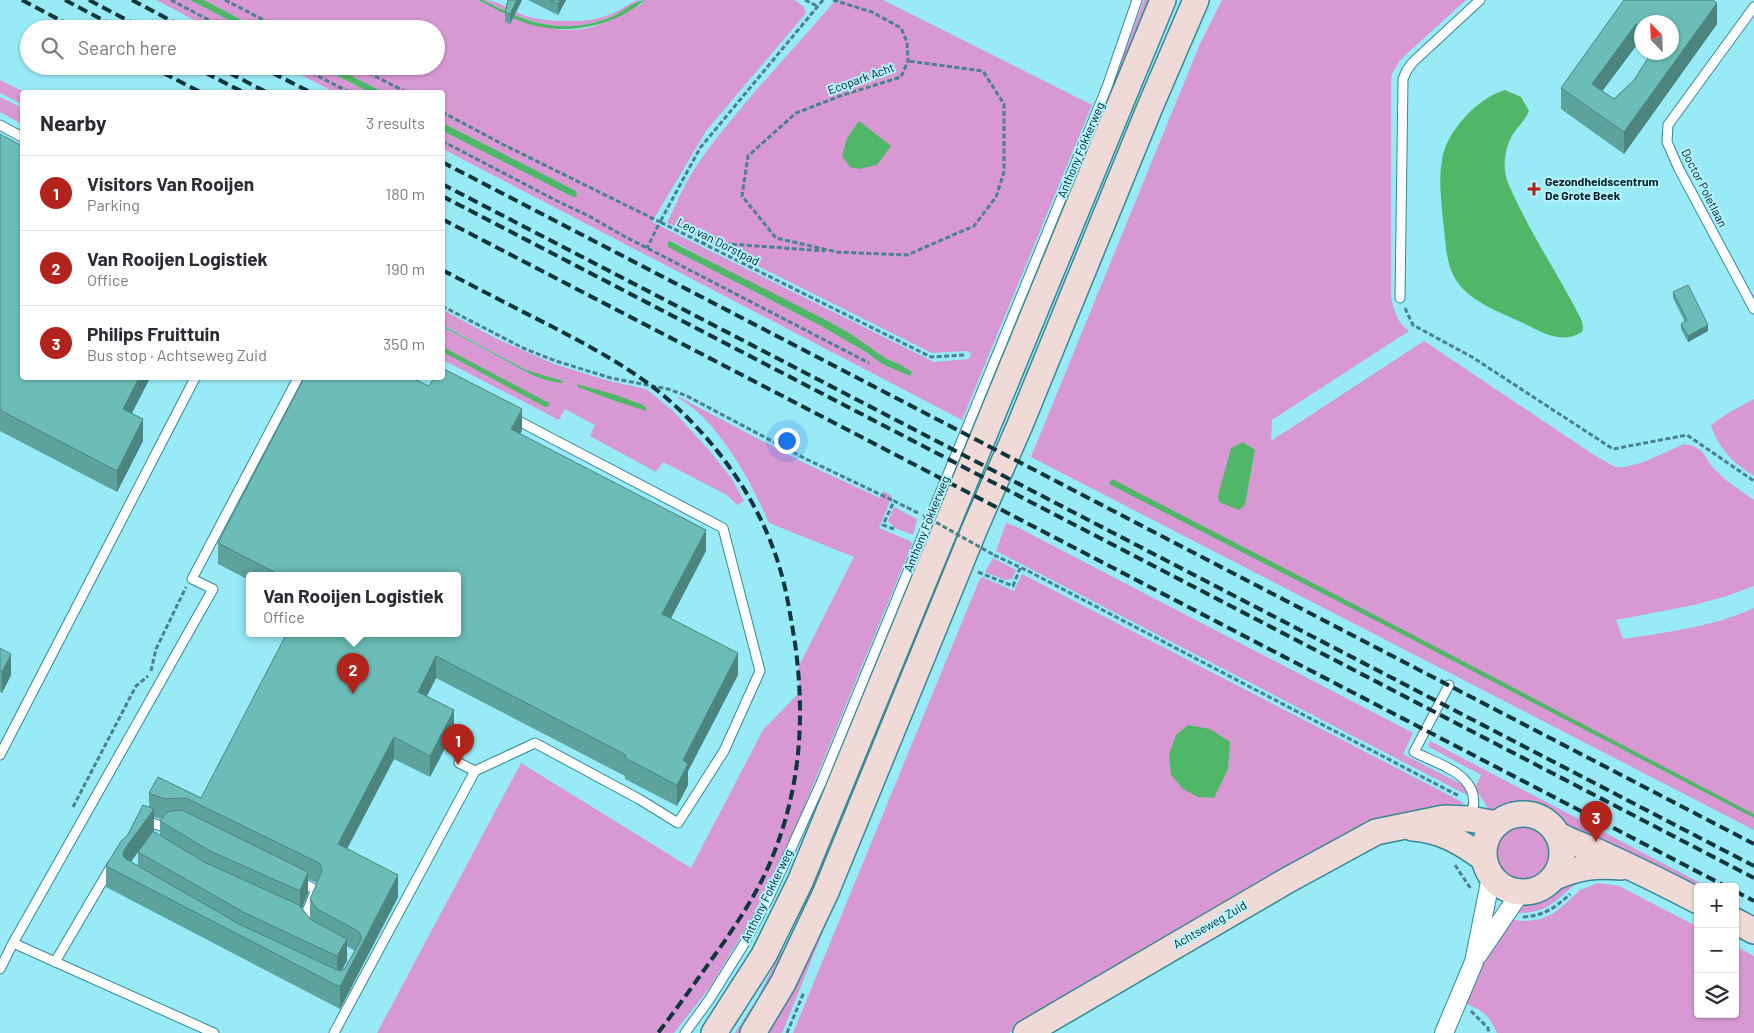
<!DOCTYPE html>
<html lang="en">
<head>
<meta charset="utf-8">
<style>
  body { margin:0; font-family:Barlow,sans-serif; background:#f7f7f7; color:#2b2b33 }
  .controls { position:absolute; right:15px; bottom:15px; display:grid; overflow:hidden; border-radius:5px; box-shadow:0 1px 4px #0004 }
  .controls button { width:45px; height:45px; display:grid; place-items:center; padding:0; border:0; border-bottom:1px solid #e1e1e2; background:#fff; color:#2b2b33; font:25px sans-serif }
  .compass { position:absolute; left:1634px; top:15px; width:45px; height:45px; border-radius:50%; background:#fff; box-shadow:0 1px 4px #0004; rotate:337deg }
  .you { position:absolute; left:786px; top:440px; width:18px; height:18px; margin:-12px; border:4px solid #fff; border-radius:50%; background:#1a73e8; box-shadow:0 0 0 8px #1a73e833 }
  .badge { display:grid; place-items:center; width:32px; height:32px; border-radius:50%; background:#b2231b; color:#fff; font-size:16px; font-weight:700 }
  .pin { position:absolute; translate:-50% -41px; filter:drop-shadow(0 1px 2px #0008) }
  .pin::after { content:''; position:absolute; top:26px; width:18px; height:15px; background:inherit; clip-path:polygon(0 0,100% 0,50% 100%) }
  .popup { position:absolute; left:246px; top:572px; width:215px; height:65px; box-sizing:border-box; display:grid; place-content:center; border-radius:5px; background:#fff; filter:drop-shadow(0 1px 4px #0005); font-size:16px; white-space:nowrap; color:#7c7c81 }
  .popup b { font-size:19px; color:#2b2b33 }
  .popup::after { content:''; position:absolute; left:50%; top:100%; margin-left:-10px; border:10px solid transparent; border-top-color:#fff }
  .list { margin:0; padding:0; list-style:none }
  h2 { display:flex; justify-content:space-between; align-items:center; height:65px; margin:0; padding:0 20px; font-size:21px }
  h2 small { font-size:16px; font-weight:400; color:#7c7c81 }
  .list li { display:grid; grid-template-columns:32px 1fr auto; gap:15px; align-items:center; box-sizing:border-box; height:75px; padding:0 20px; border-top:1px solid #e1e1e2 }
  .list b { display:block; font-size:19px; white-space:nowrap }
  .list p { margin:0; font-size:16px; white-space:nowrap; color:#7c7c81 }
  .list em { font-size:16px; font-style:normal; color:#7c7c81 }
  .icon { flex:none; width:28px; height:28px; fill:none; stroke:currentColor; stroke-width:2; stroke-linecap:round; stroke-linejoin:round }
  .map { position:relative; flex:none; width:1754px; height:1033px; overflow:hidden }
  .search { position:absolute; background:#fff; box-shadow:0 1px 4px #0004; left:20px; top:20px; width:425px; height:55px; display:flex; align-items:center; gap:12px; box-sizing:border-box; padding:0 18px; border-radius:28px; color:#7c7c81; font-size:19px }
  .panel { position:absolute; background:#fff; box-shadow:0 1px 4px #0004; left:20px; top:90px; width:425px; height:290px; border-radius:5px }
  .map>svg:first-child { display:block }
  .green { fill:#d798d3; fill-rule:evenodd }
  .water { fill:#50b768 }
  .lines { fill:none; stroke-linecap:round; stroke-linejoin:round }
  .lane-casing { stroke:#358894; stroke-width:11 }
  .street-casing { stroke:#358894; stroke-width:20 }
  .secondary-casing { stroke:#358894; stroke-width:28 }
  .path { stroke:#4a818a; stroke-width:3; stroke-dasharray:5 2.5; stroke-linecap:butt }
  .lane { stroke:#fff; stroke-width:9 }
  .street { stroke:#fff; stroke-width:18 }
  .secondary { stroke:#f0dad7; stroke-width:25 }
  .rail { stroke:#10363b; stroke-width:4; stroke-dasharray:10 5; stroke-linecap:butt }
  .path-bridge { stroke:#4a818a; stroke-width:3; stroke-dasharray:5 2.5; stroke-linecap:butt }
  .wall { fill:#5da39d; fill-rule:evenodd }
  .shaded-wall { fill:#4c8480 }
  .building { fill:#6cbdb7; stroke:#4c8480; fill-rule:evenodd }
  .poi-dot { fill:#b2231b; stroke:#b5f4ff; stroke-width:2 }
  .labels { text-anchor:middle; stroke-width:4; stroke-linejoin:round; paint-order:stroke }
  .street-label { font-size:12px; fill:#002025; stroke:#b5f4ff }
  .poi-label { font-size:12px; font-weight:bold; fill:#002025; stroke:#b5f4ff; text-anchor:start }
</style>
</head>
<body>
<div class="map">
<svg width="1754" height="1033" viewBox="0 0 1754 1033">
  <rect width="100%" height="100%" fill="#99eaf7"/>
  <g class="green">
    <polygon points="156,0 190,0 246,29 211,29"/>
    <path d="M204 0H478C513 18 558 40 598 25 613 19 626 11 640 5L645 0H794L803 6 806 13 706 131 652 222 934 362 969 359 971 353 966 351 932 353 684 229 667 223C677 202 686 181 699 162 739 106 791 52 836 0H883L1092 105 962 420 443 149V131L576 197V191L443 123 442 92H383L332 66H436V29H259ZM672 241 761 288 826 320 851 334 885 358 901 365 911 372 910 376 882 364 866 352 823 327 669 247 668 245Z"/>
    <path d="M483 0C499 0 511 11 526 16 539 20 554 21 568 21 584 21 599 20 613 13 622 10 632 0 641 0 582 39 543 31 483 0Z"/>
    <polygon points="1144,0 1152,0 1105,116 1101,113"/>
    <path d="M1222 0H1466L1400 60 1392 74 1391 81V297C1394 310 1397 323 1409 331L1272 420 1271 441 1424 341 1594 455 1615 467H1625L1644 462 1684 444 1693 446 1702 451 1712 467 1727 481 1754 500V586L1727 596 1694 605 1616 620 1623 639C1668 632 1712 627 1754 608V830L1031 457 1200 44ZM1255 450 1245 505 1218 496 1223 481Z"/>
    <polygon points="284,66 318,66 369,92 334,92"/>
    <polygon points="0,80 24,92 22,92 22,104 0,93"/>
    <polygon points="0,97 22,108 22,124 0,112"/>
    <path d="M443 310 497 339 554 364 609 381 646 389 673 411 709 450 732 479 744 501 737 505 727 495 663 462 656 472 590 436 595 425 565 409 559 420 443 360 442 327C462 337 482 347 501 358 522 369 538 381 562 383L563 382 526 370 443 325ZM578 387 646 408V410L615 401Z"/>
    <path d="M679 397 802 462 880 498 883 491 892 496 879 528 910 541 912 544 788 846 760 905 710 987 674 1033H377L521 763 691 868 763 730 800 692 798 668 854 557 769 523C751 481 718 420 678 398Z"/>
    <path d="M1754 399V476C1733 463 1718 448 1711 425L1728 413Z"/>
    <polygon points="894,507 917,519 913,535 895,528 888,521"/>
    <polygon points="1006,523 1017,527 1413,733 1403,754 1459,783 1467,788 1467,795 996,551"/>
    <polygon points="993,558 1016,570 1012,579 1005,580 985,572"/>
    <path d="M1022 574 1464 803 1450 812 1133 956 1009 1033H793L979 581 982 577 1014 591ZM1176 735 1228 769 1213 798Z"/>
    <path d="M1430 741 1708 887H1698L1561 828C1548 813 1533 804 1512 808 1502 810 1500 813 1489 810L1475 788 1481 775 1429 747 1428 745Z"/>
    <circle cx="1522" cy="854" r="28"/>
    <polygon points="848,859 852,860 782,1033 763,1033"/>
    <path d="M1585 878C1557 895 1553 914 1516 913L1526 903 1545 895 1565 879Z"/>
    <path d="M1598 883 1619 886 1698 927V1014H1735V946L1754 956V1033H1497C1488 1014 1485 1012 1465 1003L1482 965 1508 923 1514 920 1527 921 1541 919 1554 913 1564 905 1580 890Z"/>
    <polygon points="781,952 787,954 742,1033 735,1033 757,999"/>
  </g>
  <g class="water">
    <polygon points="190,0 204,0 259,29 246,29"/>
    <path d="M478 0H483C527 23 563 36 611 17 621 13 636 0 645 0 618 23 577 34 541 27 519 23 498 10 478 0Z"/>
    <polygon points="318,66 332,66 383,92 369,92"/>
    <path d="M1505 90 1521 97 1529 111C1526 119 1521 123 1516 130 1510 137 1506 149 1505 158 1504 167 1505 177 1509 185 1529 232 1559 275 1582 321L1583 328 1582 332C1562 344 1545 334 1525 324 1504 314 1468 301 1456 280 1446 264 1446 246 1444 229 1442 209 1438 180 1442 160 1446 132 1477 98 1505 90Z"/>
    <polygon points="859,121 891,146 877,165 859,169 850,167 842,156 847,138"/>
    <polygon points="443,123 576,191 577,196 576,197 573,197 443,131"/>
    <polygon points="670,241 826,320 851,334 885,358 901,365 912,372 910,376 882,364 866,352 823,327 668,247 668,242"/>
    <path d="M442 325 526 370 563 381 562 383C538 381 522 369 501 358 482 347 462 337 443 327Z"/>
    <polygon points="443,347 549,403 549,406 545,407 443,352"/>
    <polygon points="577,384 616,395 643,405 646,408 646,411 615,401 578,387"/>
    <polygon points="1243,442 1255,450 1245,505 1239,510 1219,502 1218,496 1231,448"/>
    <polygon points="1112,479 1396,626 1754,814 1754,818 1394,630 1109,484"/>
    <polygon points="1188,725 1210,729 1230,742 1228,769 1214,798 1198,797 1183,789 1171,775 1169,755 1176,735"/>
  </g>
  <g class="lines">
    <g class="lane-casing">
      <g id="lane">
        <polyline points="1754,7 1668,125 1667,142 1679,169 1754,309"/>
        <polyline points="0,125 22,137"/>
        <polyline points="1400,298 1403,79 1407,70 1413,62 1480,0"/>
        <path d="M1449 685 1414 752C1442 766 1487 777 1470 818"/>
        <polyline points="0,755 195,378"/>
        <polyline points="475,771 535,743 639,799 678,823 724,751 760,671 723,528 511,417"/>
        <polyline points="143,820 164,827 172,826"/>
        <polyline points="299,881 316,890 303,921 305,924"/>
        <polyline points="13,943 214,1033"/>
        <polyline points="55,962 112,865"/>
        <polyline points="0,969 13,943 213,589 192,579 298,378"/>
        <polyline points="334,1033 475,771 459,763"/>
        <polyline points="685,1033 709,1000 744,944 769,897 821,783 1107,87 1137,0"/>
      </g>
    </g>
    <g class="street-casing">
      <g id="street">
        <polyline points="1478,955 1520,893"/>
        <polyline points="1444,1033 1474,962 1491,877"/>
      </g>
    </g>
    <g class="secondary-casing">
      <g id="secondary">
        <circle cx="1523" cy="853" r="39"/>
        <path d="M1413 828C1441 830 1461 842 1483 858"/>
        <path d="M1557 834C1571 843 1586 846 1600 853 1633 868 1666 884 1698 901"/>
        <path d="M1555 877C1580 867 1594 865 1621 867"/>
        <polyline points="1735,921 1754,931"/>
        <polyline points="714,1033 764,955 800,882 1163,0"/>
        <polyline points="753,1033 783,983 826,892 975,528 1020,425 1150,107 1196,0"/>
        <polyline points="1026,1033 1288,880 1376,832 1444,818 1470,819 1497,824"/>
      </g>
    </g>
    <g class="path">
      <polyline points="171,0 226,29"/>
      <polyline points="225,0 281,29"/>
      <polyline points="805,0 817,6"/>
      <polyline points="823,0 700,148 660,222 931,357 965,355"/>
      <polyline points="833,0 872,12 901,28 907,42 908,61 901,77 843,95 796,113 748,156 742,196 776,238 837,252 907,255 974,226 996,197 1004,172 1004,104 983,71 908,61"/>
      <polyline points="298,66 349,92"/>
      <polyline points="355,66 406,92"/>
      <polyline points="442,112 504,145 660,222 647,248"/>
      <polyline points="442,141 561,203 589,216 620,234 869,363"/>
      <polyline points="702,242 825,251"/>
      <polyline points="442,306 523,348 556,361 611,378 668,389 687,396 804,458 894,501"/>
      <polyline points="1405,308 1413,325 1472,357 1613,449 1687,435 1754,481"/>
      <polyline points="894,529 883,525 894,501 920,514"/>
      <polyline points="994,555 1028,571 1459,796"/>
      <polyline points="978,572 1013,586 1020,568"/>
      <polyline points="151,671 156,649 186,587"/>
      <polyline points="73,807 136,686 148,676"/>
      <polyline points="1455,865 1471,889"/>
      <path d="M1523 917C1543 916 1555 908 1570 894"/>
      <polyline points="1471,1011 1488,1028 1489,1033"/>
      <polyline points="787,1033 804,992"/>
    </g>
    <use href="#lane" class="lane"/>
    <use href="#street" class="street"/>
    <use href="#secondary" class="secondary"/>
    <g class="rail">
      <polyline points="22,0 77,29"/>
      <polyline points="65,0 120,29"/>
      <polyline points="89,0 144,29"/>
      <polyline points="132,0 187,29"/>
      <polyline points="150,66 200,92"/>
      <polyline points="192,66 243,92"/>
      <polyline points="216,66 266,92"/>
      <polyline points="259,66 310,92"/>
      <polyline points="442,162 1754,844"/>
      <polyline points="442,184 1754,866"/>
      <polyline points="442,196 1754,878"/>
      <polyline points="442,219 1727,887"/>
      <path d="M442 270C479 289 515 308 551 326 589 346 629 367 663 395 718 442 763 505 782 576 788 598 791 620 795 643 805 716 801 784 774 853 762 885 743 914 724 942 702 973 681 1003 658 1033"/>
      <polyline points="1735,891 1754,901"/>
    </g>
    <polyline class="path-bridge" points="923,515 994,555"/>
  </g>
  <g class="wall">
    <polygon points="508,0 522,0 510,24 505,22 505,12"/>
    <polygon points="528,0 566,0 558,15"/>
    <path d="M1624 0 1717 24 1624 154 1561 109V88ZM1642 22 1672 52H1646L1650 55 1634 80 1614 99 1602 91 1636 46 1642 49Z"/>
    <polygon points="0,134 150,378 132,413 143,441 117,492 0,431"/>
    <polygon points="1673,292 1708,331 1688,342 1681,329 1681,324 1685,322 1673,298"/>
    <path d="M429 386 522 430 520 434 706 551 671 618 738 675 688 771V785L677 806 625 779V776L436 678 427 696 454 731 430 777 394 759 347 849 398 897 340 1009 106 887V866L127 836 149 807V793L201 798 457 575H249V580L218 564V543ZM154 817 162 819 160 821V836L153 831 154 830ZM138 852V866L131 862ZM308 879 317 883 310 899V919L302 908 308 893ZM347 946 355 951 345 968 341 971 347 961Z"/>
    <polygon points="0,648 11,675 2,693 0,692"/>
  </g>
  <g class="shaded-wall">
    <polygon points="517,0 522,0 510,24 510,14"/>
    <polygon points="560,0 566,0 558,15 558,4"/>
    <polygon points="1717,3 1717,24 1624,154 1624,132"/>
    <polygon points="1636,24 1636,46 1592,105 1592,84"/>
    <polygon points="1708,325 1708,331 1688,342 1688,336"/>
    <polygon points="139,378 150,378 123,430 123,409"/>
    <polygon points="522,409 522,430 511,450 511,429"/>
    <polygon points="143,419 143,441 117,492 117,471"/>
    <polygon points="706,530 706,551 662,635 662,614"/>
    <polygon points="738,653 738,675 688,771 688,785 677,806 677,785 683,760"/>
    <polygon points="11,654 11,675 2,693 2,672"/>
    <polygon points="436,656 436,678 418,713 418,692"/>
    <polygon points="454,710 454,731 430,777 430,756"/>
    <polygon points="394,737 394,759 338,866 338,844"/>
    <polygon points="154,809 154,830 124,871 123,877 124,850"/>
    <polygon points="308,872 308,893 300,913 300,891"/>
    <polygon points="398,875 398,897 340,1009 340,987"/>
    <polygon points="347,939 347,961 337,978 337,956"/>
  </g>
  <g class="building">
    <polygon points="508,0 517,0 510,14 505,12"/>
    <polygon points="550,0 560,0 558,4"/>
    <path d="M1624 0H1712L1717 3 1624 132 1561 88ZM1642 22H1672V52H1652L1634 80 1614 99 1592 84 1636 24 1642 28Z"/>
    <polygon points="0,134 22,146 22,378 139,378 123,409 143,419 117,471 0,410"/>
    <polygon points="1688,285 1708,325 1688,336 1681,324 1687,320 1673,292"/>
    <polygon points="442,368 522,409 511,429 706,530 662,614 738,653 683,760 688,764 677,785 625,758 626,755 436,656 418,692 454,710 430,756 394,737 338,844 398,875 340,987 106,866 121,841 127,836 143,805 154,809 124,850 123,856 126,859 239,924 337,970 341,971 345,968 361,940 361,936 358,931 317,909 310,899 322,871 321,866 319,863 186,798 165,799 149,793 158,777 201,798 287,633 457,633 457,575 280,575 218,543 304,378 412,378 429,386 434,378 442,378"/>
    <polygon points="0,648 11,654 2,672 0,671"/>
    <polygon points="182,810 308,872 300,891 210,851 160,821 167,812"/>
    <polygon points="153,831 204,862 299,905 310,919 347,939 337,956 245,913 138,852"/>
  </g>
  <path class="poi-dot" d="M1531.5 181.5h5v5h5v5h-5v5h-5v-5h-5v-5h5z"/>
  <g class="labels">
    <g class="street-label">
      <text transform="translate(861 79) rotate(-20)" y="4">Ecopark Acht</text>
      <text transform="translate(1081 150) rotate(-67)" y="4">Anthony Fokkerweg</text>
      <text transform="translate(1704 188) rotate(63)" y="4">Doctor Poletlaan</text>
      <text transform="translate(718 242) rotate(27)" y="4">Leo van Dorstpad</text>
      <text transform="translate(927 524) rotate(-68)" y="4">Anthony Fokkerweg</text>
      <text transform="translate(767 896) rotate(-64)" y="4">Anthony Fokkerweg</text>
      <text transform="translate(1210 925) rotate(-30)" y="4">Achtseweg Zuid</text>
    </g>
    <g class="poi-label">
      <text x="1545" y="186">Gezondheidscentrum<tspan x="1545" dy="14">De Grote Beek</tspan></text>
    </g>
  </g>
</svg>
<div class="controls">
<button>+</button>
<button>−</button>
<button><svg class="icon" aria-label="layers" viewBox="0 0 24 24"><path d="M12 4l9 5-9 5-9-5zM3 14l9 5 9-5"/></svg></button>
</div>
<svg class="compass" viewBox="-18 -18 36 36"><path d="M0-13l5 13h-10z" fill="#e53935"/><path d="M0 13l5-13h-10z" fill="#7c7c81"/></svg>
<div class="you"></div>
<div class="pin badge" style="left:458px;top:765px">1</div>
<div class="pin badge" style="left:353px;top:694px">2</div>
<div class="popup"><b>Van Rooijen Logistiek</b>Office</div>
<div class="pin badge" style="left:1596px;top:842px">3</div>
<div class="search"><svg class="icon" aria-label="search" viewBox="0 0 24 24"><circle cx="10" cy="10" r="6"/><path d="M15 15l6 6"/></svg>Search here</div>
<section class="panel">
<h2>Nearby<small>3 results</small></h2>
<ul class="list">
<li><span class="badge">1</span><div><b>Visitors Van Rooijen</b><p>Parking</p></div><em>180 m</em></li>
<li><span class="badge">2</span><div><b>Van Rooijen Logistiek</b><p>Office</p></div><em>190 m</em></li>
<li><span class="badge">3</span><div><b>Philips Fruittuin</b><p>Bus stop · Achtseweg Zuid</p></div><em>350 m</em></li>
</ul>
</section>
</div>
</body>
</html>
